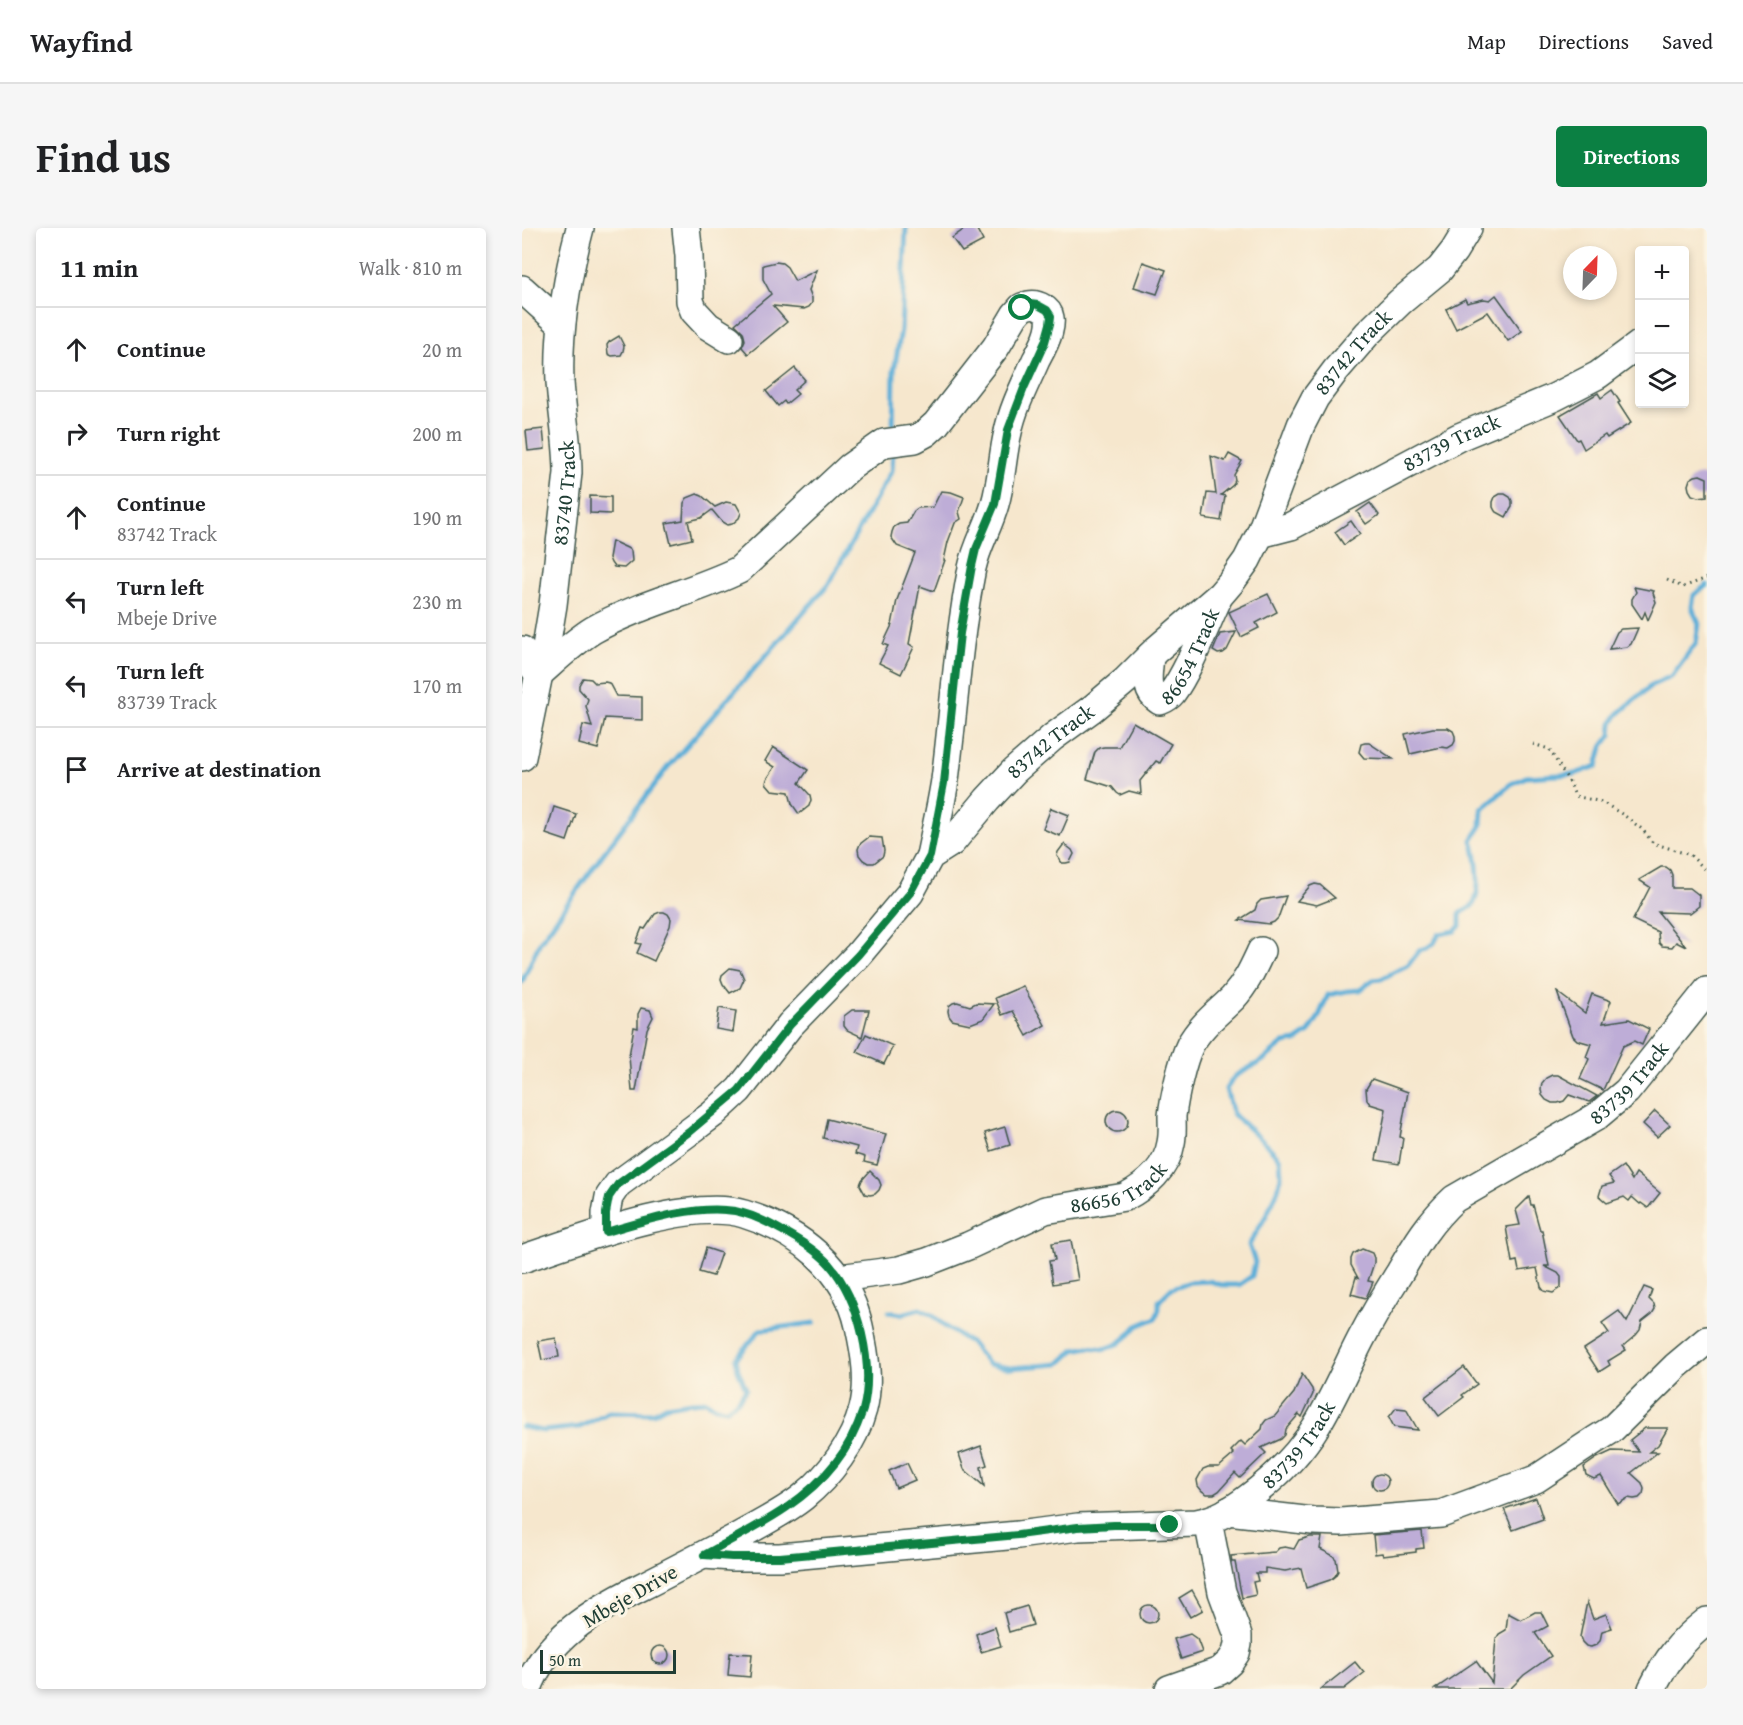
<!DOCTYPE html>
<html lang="en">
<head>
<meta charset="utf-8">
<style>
  body { margin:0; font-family:"Gentium Book Plus",serif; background:#f6f6f6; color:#202124 }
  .controls { position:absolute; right:18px; top:18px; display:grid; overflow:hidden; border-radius:6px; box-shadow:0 3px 9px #0003 }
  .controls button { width:54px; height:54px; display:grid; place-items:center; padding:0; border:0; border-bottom:2px solid #e0e0e0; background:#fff; color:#202124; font:30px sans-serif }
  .compass { position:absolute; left:1041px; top:18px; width:54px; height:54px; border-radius:50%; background:#fff; box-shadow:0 3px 9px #0003; rotate:23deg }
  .scale { position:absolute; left:18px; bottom:15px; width:136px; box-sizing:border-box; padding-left:6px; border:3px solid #1f3d34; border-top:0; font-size:16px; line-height:21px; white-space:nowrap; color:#1f3d34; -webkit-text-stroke:4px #fcf5e5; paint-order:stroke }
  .stop { position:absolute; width:18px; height:18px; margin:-14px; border:4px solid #0b8043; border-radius:50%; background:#fff }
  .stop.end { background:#0b8043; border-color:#fff; box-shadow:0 2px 6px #0008 }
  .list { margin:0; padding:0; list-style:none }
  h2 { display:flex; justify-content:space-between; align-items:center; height:78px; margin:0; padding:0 24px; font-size:26px }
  h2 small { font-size:20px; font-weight:400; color:#757577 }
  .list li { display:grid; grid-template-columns:39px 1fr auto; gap:18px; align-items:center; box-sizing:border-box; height:84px; padding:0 24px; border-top:2px solid #e0e0e0 }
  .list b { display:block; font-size:22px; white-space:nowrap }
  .list p { margin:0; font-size:20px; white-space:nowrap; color:#757577 }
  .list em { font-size:20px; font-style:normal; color:#757577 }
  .icon { flex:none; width:33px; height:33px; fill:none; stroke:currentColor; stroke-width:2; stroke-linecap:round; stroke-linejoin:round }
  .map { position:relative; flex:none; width:1185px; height:1461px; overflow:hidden; border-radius:6px }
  header { display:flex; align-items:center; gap:36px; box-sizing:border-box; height:84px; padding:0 30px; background:#fff; border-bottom:2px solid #e0e0e0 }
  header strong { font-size:28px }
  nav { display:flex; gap:33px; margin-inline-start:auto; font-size:21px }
  .intro { display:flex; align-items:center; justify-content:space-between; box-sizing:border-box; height:144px; padding:0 36px }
  h1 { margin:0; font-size:42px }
  .button { padding:15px 27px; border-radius:6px; background:#0b8043; color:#fff; font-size:21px; font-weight:700 }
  main { display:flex; gap:36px; padding:0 36px }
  aside { flex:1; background:#fff; border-radius:6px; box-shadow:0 3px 9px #0003 }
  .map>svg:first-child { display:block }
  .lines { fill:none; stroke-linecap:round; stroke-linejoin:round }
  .stream { stroke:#5dafd8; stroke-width:5 }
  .building { fill:#beadd7 }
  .minor-casing { stroke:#3f564b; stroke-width:30 }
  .path { stroke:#3f564b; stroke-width:3; stroke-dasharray:1.5 4.5; stroke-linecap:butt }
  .minor { stroke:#fff; stroke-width:27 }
  .route { stroke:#0b8043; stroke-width:8 }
  .labels { text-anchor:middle; stroke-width:6; stroke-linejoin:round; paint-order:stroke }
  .street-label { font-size:21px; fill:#1f3d34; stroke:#fcf5e5 }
</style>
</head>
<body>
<header>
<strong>Wayfind</strong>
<nav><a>Map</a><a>Directions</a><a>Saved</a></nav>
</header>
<div class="intro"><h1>Find us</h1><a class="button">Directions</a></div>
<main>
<aside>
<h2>11 min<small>Walk · 810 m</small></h2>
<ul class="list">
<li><svg class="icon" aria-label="ahead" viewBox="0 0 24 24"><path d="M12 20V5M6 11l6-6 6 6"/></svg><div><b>Continue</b></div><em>20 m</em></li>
<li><svg class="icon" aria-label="right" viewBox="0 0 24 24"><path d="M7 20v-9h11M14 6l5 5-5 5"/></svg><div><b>Turn right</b></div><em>200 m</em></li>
<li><svg class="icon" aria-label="ahead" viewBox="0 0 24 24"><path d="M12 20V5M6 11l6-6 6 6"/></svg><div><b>Continue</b><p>83742 Track</p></div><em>190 m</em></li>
<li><svg class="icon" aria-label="left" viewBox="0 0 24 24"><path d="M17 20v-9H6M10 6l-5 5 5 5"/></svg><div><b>Turn left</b><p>Mbeje Drive</p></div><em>230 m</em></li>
<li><svg class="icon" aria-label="left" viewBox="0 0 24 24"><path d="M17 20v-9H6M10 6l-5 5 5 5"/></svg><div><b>Turn left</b><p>83739 Track</p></div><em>170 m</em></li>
<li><svg class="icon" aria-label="arrive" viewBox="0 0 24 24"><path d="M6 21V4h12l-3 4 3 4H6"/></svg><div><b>Arrive at destination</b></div></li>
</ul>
</aside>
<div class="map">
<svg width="1185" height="1461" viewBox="0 0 1185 1461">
  <rect width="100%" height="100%" fill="#fcf5e5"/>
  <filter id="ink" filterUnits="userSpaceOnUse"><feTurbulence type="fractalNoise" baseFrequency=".0167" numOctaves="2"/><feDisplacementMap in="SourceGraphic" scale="12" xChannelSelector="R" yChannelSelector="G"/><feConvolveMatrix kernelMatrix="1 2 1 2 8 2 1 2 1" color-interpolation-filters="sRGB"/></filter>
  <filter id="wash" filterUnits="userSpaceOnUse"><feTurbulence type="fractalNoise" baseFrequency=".008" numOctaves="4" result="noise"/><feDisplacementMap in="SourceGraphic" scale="24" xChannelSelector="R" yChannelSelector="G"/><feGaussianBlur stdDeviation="1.35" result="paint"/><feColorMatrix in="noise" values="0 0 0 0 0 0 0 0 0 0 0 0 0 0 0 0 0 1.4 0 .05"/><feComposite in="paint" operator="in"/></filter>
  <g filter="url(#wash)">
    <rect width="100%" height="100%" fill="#f6e7cd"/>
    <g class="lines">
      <g class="stream">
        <polyline points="371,205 372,143 379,102 384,0"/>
        <polyline points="0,754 18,714 81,626 145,540 306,357 370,242 371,223"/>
        <path d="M367 1084 380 1086 398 1081 410 1087 425 1100 449 1115 466 1136 488 1140 537 1136 552 1122 567 1119 583 1121 596 1116 608 1106 615 1098 634 1090 637 1081V1073L650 1060 668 1054 688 1053 699 1057H717L730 1048 733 1034 727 1017 745 986 756 962 759 948 758 931 744 916 711 886 704 861 713 848 740 833 762 815 774 813 787 804 796 790 806 767 825 763 838 762 851 752 859 751 886 737 898 722 905 720 912 715 917 706 933 703 938 698V685C943 683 948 680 951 677 960 661 955 629 950 612L959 598 960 581 989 556 1004 549 1053 546 1075 538 1080 519 1089 507 1090 495 1096 486 1130 457 1150 448 1174 415 1177 396 1170 379 1172 367 1185 357"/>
        <polyline points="0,1199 21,1203 58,1199 87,1184 131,1185 144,1178 170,1174 184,1173 193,1179 204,1181 215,1174 224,1161 216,1142 214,1131 238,1102 292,1095"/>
      </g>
    </g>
    <g id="blocks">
      <g class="building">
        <polygon points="444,0 454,0 461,13 440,24 430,10"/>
        <polygon points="254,34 260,35 265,39 273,53 295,42 287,62 290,70 290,75 287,79 282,81 251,78 265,94 226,126 220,119 223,112 221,104 213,96 249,66 241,51 241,37"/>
        <polygon points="621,34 644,42 635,66 612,59"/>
        <polygon points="974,67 1000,103 986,113 966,84 934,101 924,81 943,71 945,75 962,71 968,72"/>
        <polygon points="97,108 102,118 101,123 99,127 90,128 86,126 85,117 87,114"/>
        <polygon points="273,140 283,152 272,162 276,166 264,176 262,173 256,178 244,163"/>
        <polygon points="1090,162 1098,174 1096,175 1109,195 1085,210 1083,207 1062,221 1057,211 1055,212 1038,187 1076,165 1079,170"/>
        <polygon points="21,201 23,221 6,223 4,203"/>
        <polygon points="707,226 720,233 712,247 713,252 711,257 699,267 703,268 699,293 681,290 685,265 694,266 689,228 703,233"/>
        <polygon points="1178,247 1185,250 1185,268 1176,269 1170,267 1167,262 1166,257 1168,251 1173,248"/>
        <polygon points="419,263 429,264 442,269 437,284 439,291 433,295 426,314 422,332 423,332 412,363 398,358 387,416 392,419 379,446 357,435 366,418 361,416 370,397 375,372 393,325 375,318 369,309 370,304 372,299 377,296 385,295 392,283 396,280 411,279"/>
        <polygon points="175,266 180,268 193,279 204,274 214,276 219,285 217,290 210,296 205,297 200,294 190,282 179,290 166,293 170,311 149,316 144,295 161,292 162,275 165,270"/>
        <polygon points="978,266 983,266 988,269 990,273 990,279 984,289 973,283 971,279 971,274 973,269"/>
        <polygon points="68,268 89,269 89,286 68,285"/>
        <polygon points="848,275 857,287 844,296 835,284"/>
        <polygon points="829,293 838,306 822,317 813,304"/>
        <polygon points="90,313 105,320 109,323 110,333 102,340 92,339 89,335 87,330"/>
        <polygon points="1112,359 1132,363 1131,365 1134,374 1126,392 1123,384 1120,391 1110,376 1110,371 1114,364"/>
        <polygon points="746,366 755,384 734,395 737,400 719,409 707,384"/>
        <polygon points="1116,400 1109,416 1105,419 1087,421 1095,404 1099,401"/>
        <polygon points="714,404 705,422 701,425 696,426 691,423 698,406"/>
        <polygon points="61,450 69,451 73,455 83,454 87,455 94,468 120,469 120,492 83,490 76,521 57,516 61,497 70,499 64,478 66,471 57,461 57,457"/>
        <polygon points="611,494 649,516 638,535 634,533 618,553 619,566 607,563 598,567 595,565 590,559 565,551 573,524 577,520 582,519 597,519"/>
        <polygon points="911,500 926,500 931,503 933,508 933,513 931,517 926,520 919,519 888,526 883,506"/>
        <polygon points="843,515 847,515 871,531 842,530 837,524 839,516"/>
        <polygon points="251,519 286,542 277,555 288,567 289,572 287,578 277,586 270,576 267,564 250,562 244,555 245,551 253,539 243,533"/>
        <polygon points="32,579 54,586 45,613 24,606"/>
        <polygon points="529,580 547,587 538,608 521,601"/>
        <polygon points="347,609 360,610 362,623 361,628 352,635 346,635 341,632 337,627 336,621 338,616"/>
        <polygon points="542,616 550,622 552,626 548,634 544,635 540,635 535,628 536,624"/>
        <polygon points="1139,639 1144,639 1148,642 1150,647 1150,660 1168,660 1177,667 1177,678 1168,685 1136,684 1164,719 1154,714 1150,719 1140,718 1137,715 1136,704 1111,692 1128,659 1117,652"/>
        <polygon points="793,656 798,657 813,670 795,677 775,673 788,658"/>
        <polygon points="764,668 756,690 752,694 747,696 717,692 733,682 735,676 739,672"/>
        <polygon points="138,684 142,684 146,686 149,691 148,698 132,733 115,725 119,716 114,715 120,700 123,701 133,686"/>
        <polygon points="208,740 218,742 222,751 218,760 208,765 201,756 199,751 200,747"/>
        <polygon points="501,758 523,797 505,808 491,783 480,787 473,770"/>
        <polygon points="1035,764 1063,785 1070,766 1089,773 1081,795 1107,791 1127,801 1120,817 1112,813 1101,818 1081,862 1058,851 1067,831 1064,829 1069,816 1055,812 1051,808"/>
        <polygon points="435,774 448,778 454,775 472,776 461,791 448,796 430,792 427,788 426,783 427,778 431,775"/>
        <polygon points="119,780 128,782 131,789 125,801 114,863 110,863 107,828 112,799 116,800 116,786"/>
        <polygon points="197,780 214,783 211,804 194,801"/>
        <polygon points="330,782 347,782 340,809 325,802 322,798 322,788"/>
        <polygon points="344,806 371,818 362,836 335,824"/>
        <polygon points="1030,847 1036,847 1075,868 1067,874 1047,867 1042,873 1036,875 1030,875 1024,872 1020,867 1019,861 1020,855 1024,850"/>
        <polygon points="850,851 886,864 878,909 881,910 877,936 854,932 864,881 848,876 845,872 844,861"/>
        <circle cx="595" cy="893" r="11"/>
        <polygon points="1133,883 1148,897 1135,909 1121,896"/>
        <polygon points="305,891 364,906 355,937 342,934 343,929 333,926 335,919 301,910"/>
        <polygon points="483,899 488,917 469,923 463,905"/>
        <polygon points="1101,938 1110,952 1114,945 1138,965 1126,980 1119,975 1118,976 1110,969 1107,973 1102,969 1085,975 1077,968 1080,958 1092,955 1087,948"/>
        <polygon points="348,943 357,952 359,957 357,962 353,966 348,967 343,966 338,957 340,952"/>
        <polygon points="1007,969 1009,977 1011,977 1018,1002 1020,1002 1027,1038 1022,1038 1036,1045 1039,1049 1039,1059 1031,1065 1022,1063 1019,1059 1015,1040 997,1043 995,1033 990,1034 984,999 998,997 994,982"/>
        <polygon points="549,1012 556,1052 531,1056 527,1033 533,1032 530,1015"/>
        <polygon points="184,1020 199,1025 191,1048 177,1044"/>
        <polygon points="840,1021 850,1025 852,1030 852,1035 846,1053 851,1054 844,1070 829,1066 834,1049 836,1050 829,1037 829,1031 831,1026"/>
        <polygon points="1122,1059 1130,1062 1127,1071 1132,1076 1133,1081 1130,1086 1120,1094 1118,1102 1114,1107 1101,1118 1104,1122 1086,1133 1088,1137 1077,1144 1062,1121 1087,1105 1080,1095 1097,1083 1105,1094"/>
        <polygon points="34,1110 37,1129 20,1132 16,1113"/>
        <polygon points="942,1139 955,1156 940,1167 942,1169 917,1188 903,1169"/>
        <polygon points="780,1146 790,1161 791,1166 780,1189 777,1186 764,1201 763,1207 759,1211 739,1220 744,1225 718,1250 713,1245 697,1263 692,1266 685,1266 680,1263 676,1258 675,1252 681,1241 686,1239 697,1239 712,1226 709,1223 719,1213 723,1217 740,1201 741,1196 744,1192 753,1188 772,1165"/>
        <polygon points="874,1180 884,1181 896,1202 872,1199 867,1189"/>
        <polygon points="1123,1200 1146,1200 1136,1217 1127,1224 1136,1224 1109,1245 1120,1255 1122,1261 1121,1266 1117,1270 1112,1271 1106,1270 1096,1276 1079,1248 1072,1251 1064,1247 1062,1239 1075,1230 1090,1223 1117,1224 1108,1212"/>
        <polygon points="459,1218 465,1237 459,1239 462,1258 442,1241 437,1226"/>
        <polygon points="385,1235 393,1252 374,1260 367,1243"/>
        <circle cx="858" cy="1254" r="8"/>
        <polygon points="1014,1270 1021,1291 991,1302 982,1281"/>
        <polygon points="900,1303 902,1320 894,1321 894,1324 861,1328 860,1325 853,1326 851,1307"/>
        <polygon points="788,1309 800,1309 798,1321 810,1327 814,1331 816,1343 813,1348 808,1352 784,1360 779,1340 763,1343 743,1340 743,1345 734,1345 736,1353 731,1354 734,1367 720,1370 713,1334 710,1334 709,1328 753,1324 757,1320 763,1319 772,1321 777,1312"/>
        <polygon points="670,1362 681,1382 668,1389 657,1370"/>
        <polygon points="1065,1374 1071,1391 1084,1386 1090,1400 1080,1403 1078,1413 1074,1417 1069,1419 1064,1418 1060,1414 1058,1409"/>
        <circle cx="627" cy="1386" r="9"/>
        <polygon points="505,1378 511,1397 487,1404 482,1385"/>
        <polygon points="1013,1384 1019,1384 1026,1398 1013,1405 1029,1428 1002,1447 988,1461 913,1461 954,1433 970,1455 974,1411 977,1406 984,1402 986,1385 999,1392"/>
        <polygon points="473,1399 479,1418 459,1424 454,1406"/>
        <polygon points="668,1406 675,1411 680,1424 659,1431 652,1411"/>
        <circle cx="138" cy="1427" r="9"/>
        <polygon points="208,1425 230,1426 228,1449 206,1447"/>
        <polygon points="833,1434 842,1445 822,1461 799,1461"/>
      </g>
    </g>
  </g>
  <g filter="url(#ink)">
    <use href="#blocks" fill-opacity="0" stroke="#3f564b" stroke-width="1.5"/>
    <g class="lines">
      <g class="minor-casing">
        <g id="minor">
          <polyline points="164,0 167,28 168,73 172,83 186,98 207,111"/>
          <polyline points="0,61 39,96"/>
          <path id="s1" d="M738 306 769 298 937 209 1033 169 1076 147 1118 116"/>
          <path d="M0 422 6 433 17 446C33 432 53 413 71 402 117 376 169 365 217 342L328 239 362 215 393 211 404 205 414 196 474 119 493 87 500 79C508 76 513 75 521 80 538 89 521 119 514 132 504 155 491 179 486 204 480 228 480 252 473 276 467 298 455 317 450 340 436 410 432 481 423 552 419 578 413 603 408 628"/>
          <path id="s2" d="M628 428C627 444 621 463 638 473 643 471 646 470 650 465 667 442 682 401 695 373"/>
          <path id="s3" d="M0 529 17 446 23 425 31 377 46 245C46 215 40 185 38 154 36 104 45 49 58 0"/>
          <path id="s4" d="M84 1003V985L87 969 96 956 167 904 191 886 217 862 268 797 336 727 388 665 408 628 430 614 465 572 492 543 531 509 571 480 603 453 634 422 698 367 710 353 725 332 738 306 779 197 793 170 814 142 845 106 878 74 918 41 932 23 946 0"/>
          <path d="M0 1031C54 1013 168 969 222 986 277 1003 324 1040 337 1098 343 1125 348 1154 341 1181 332 1215 308 1247 281 1269 261 1285 236 1297 213 1310 181 1327 149 1344 117 1360 73 1382 23 1411 6 1461"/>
          <path id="s5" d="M317 1050 377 1042 405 1034 446 1018 523 982 603 969C624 958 645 940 649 915 651 906 650 897 650 888 652 870 660 833 668 817 678 798 696 785 711 770 724 756 731 740 739 723"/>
          <polyline points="706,1283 791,1293 819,1294 919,1286 1014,1251 1073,1212 1089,1202 1154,1138 1185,1112"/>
          <path id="s6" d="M182 1327 210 1329H258L496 1307 556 1299 674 1295C694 1292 710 1282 726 1270 753 1250 778 1225 795 1197 812 1169 824 1140 839 1111 851 1088 864 1066 878 1044 894 1016 908 993 932 971L1074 889 1105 863 1185 763"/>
          <polyline points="647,1461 698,1443 708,1434 714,1425 716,1416 716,1407 700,1364 686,1293"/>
          <path d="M1130 1461C1145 1431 1158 1414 1185 1393"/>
        </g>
      </g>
      <g class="path">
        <polyline points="1145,352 1161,359 1185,350"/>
        <polyline points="1011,516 1027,521 1048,555 1053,568 1080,574 1103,588 1121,602 1131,615 1168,627 1185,643"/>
      </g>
      <use href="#minor" class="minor"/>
    </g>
  </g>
  <g class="lines" filter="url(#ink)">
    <path class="route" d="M500 80 508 76 516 77 525 82 529 88 528 96 523 114 502 160 486 202 473 276 454 321 450 338 438 405 422 555 408 628 388 665 336 727 268 797 217 862 167 904 96 956 87 969 84 985V1004C122 993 174 976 213 983 229 986 245 994 259 1002 276 1011 294 1022 307 1036 337 1071 353 1137 341 1182 335 1200 326 1219 314 1234 279 1279 230 1300 182 1327L210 1329H258L496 1307 556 1299 592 1297H648"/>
  </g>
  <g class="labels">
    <g class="street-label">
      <text dy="7" stroke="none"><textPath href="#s4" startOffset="1178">83742 Track</textPath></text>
      <text dy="7" stroke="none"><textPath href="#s1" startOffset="213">83739 Track</textPath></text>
      <text dy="7" stroke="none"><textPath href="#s3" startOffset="268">83740 Track</textPath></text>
      <text dy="7" stroke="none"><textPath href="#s2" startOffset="105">86654 Track</textPath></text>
      <text dy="7" stroke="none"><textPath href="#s4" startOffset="674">83742 Track</textPath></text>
      <text dy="7" stroke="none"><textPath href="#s6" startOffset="1130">83739 Track</textPath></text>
      <text dy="7" stroke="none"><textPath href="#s5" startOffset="297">86656 Track</textPath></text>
      <text dy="7" stroke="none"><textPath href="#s6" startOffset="626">83739 Track</textPath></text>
      <text transform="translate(108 1368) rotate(-30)" y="7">Mbeje Drive</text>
    </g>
  </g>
</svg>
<div class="controls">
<button>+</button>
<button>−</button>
<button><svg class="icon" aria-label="layers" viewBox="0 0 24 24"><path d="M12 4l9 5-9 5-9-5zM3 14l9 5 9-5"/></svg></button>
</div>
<svg class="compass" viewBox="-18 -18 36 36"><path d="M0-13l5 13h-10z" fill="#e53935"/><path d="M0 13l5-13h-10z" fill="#757577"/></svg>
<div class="scale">50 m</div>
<div class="stop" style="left:500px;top:80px"></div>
<div class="stop end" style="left:648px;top:1297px"></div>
</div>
</main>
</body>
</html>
